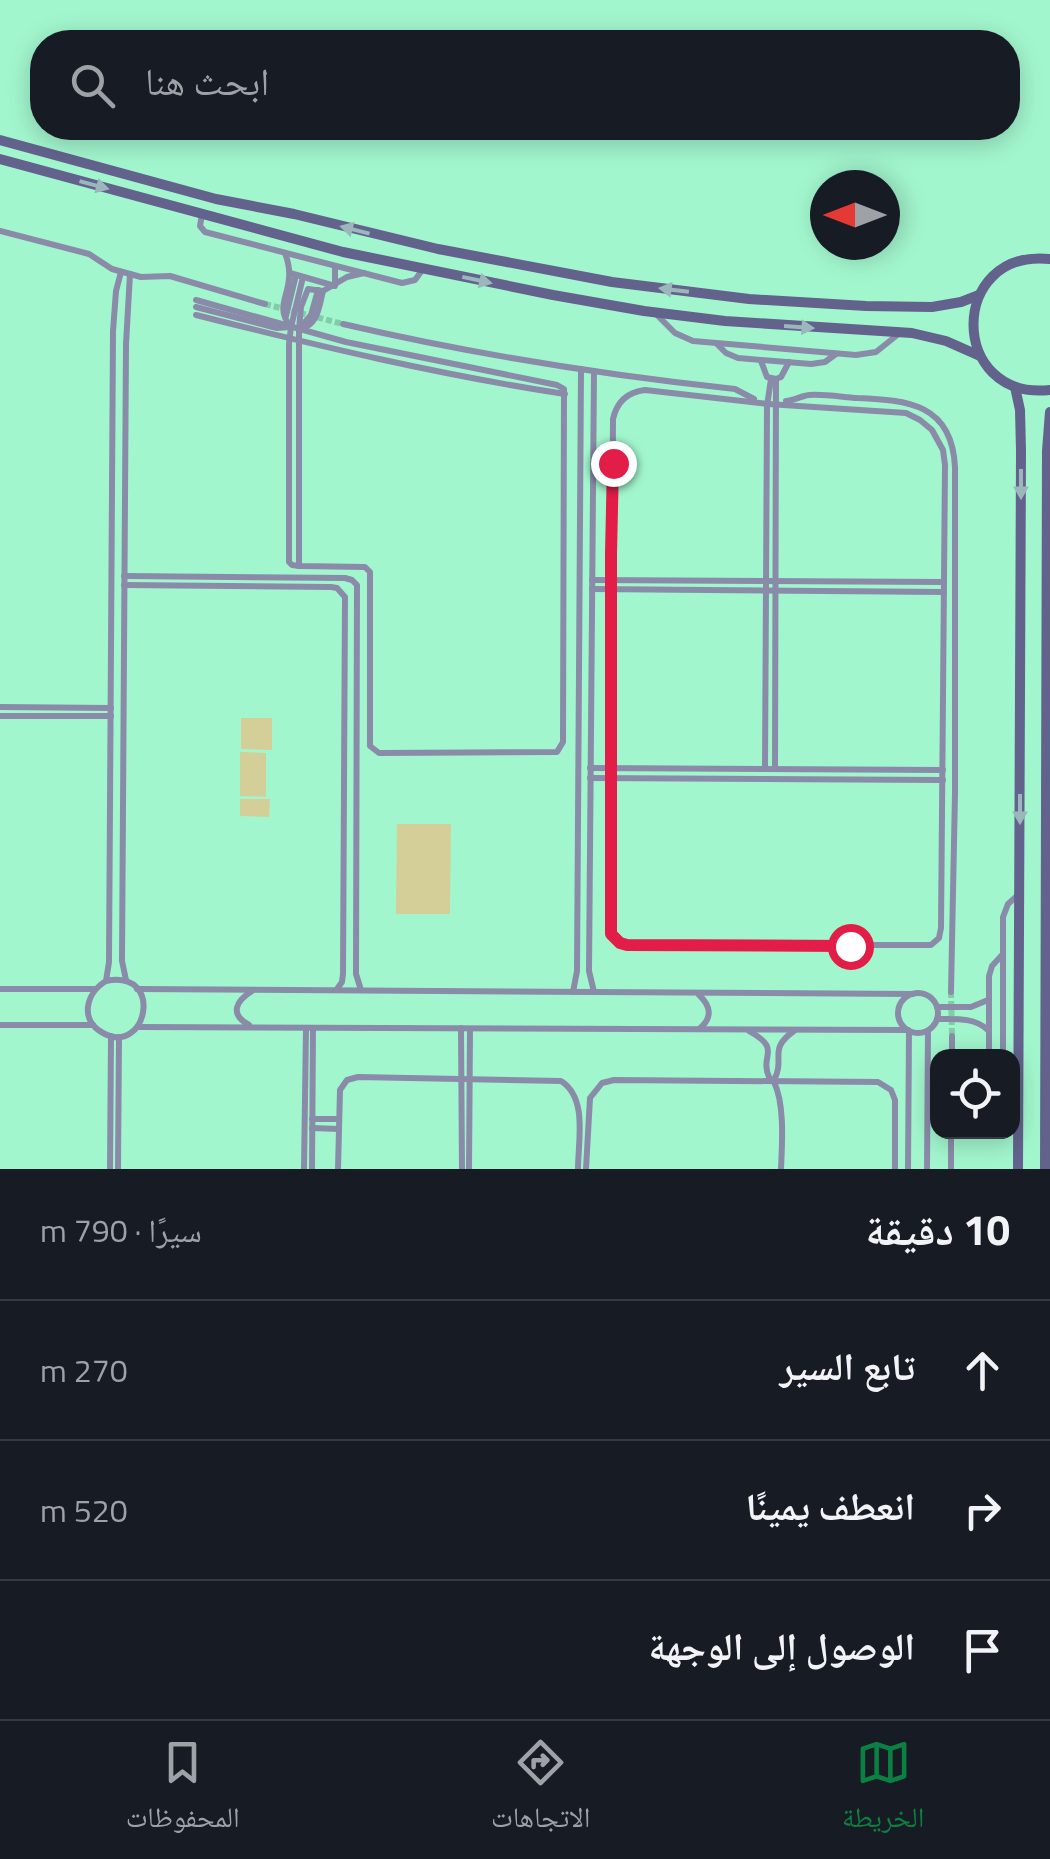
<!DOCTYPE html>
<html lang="ar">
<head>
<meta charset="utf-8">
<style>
  body { margin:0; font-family:"Titillium Web","Noto Naskh Arabic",sans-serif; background:#20242c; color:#f1f3f6; direction:rtl }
  .controls { position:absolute; right:30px; bottom:30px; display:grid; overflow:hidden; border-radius:20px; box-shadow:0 5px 25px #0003 }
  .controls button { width:90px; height:90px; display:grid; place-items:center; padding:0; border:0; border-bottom:2px solid #363941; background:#171b24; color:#f1f3f6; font:50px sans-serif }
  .compass { position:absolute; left:810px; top:170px; width:90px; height:90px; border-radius:50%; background:#171b24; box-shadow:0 5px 25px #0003; rotate:270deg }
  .stop { position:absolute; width:30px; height:30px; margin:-22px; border:8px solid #e11d48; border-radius:50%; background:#fff }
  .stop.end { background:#e11d48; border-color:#fff; box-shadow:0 2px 10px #0008 }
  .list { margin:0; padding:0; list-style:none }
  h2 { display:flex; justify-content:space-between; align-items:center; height:130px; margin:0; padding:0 40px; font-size:42px }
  h2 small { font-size:32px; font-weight:400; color:#9ea1a6 }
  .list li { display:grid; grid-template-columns:65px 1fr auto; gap:30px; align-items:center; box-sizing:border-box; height:140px; padding:0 40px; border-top:2px solid #363941 }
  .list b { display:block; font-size:38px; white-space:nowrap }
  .list em { font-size:32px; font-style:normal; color:#9ea1a6 }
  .icon { flex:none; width:55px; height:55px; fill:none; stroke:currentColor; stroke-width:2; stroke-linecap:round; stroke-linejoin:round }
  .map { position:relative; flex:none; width:1050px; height:1169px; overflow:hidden; direction:ltr }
  .search { position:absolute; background:#171b24; box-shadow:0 5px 25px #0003; left:30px; right:30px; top:30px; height:110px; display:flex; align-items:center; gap:25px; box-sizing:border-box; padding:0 35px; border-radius:40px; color:#9ea1a6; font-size:38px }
  .sheet { height:550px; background:#171b24 }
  nav { display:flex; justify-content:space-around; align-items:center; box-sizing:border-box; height:140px; border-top:2px solid #363941; background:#171b24; font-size:28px; color:#9ea1a6 }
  nav a { display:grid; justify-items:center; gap:5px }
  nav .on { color:#0b8043 }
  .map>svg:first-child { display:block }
  .green { fill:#d4ce98 }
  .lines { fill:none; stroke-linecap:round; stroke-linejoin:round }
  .minor-tunnel { stroke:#82cca9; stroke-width:6; stroke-dasharray:6 3; stroke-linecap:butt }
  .minor { stroke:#8a8ba9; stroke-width:6 }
  .secondary { stroke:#62628d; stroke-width:10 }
  .oneway { fill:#9cb7bc }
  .route { stroke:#e11d48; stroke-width:12 }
</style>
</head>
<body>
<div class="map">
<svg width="1050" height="1169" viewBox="0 0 1050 1169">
  <rect width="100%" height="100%" fill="#a2f6ce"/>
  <g class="green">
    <polygon points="241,718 272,718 272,750 241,749"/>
    <polygon points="240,752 266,753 266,797 240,796"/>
    <polygon points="240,799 270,799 269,817 240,816"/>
    <polygon points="397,824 451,824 450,914 396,914"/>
  </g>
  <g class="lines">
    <g class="minor-tunnel">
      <polyline points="265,304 343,324"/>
      <polyline points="951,992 952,1036"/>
    </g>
    <g class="minor">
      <polyline points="202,214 200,226 205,232 402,283 415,280 423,269"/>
      <polyline points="0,231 89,254 112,269 141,277 170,276 265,304"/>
      <path d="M285 253C288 261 290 269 289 278 288 297 276 308 290 326"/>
      <polyline points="290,273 335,286 335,266"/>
      <polyline points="196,300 346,342 557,385 564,389 563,742 557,752 379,753 370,746 370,572 365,567 299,566 292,565 289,562 289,344 291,327 303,277"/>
      <polyline points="196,307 277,328 290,327"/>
      <polyline points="656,314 675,333 693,341 856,355 876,352 901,332"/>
      <path d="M196 315C318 346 440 375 565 394"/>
      <polyline points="286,316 296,275"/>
      <path d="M343 324C472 354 604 375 735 389L754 399"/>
      <polyline points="300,328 311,315 318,290"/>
      <path d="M300 329C318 325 319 307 323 291"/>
      <polyline points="717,344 726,353 738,358 811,364 825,362 836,354"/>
      <polyline points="761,361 767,377 776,379 781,377 789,362"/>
      <polyline points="594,371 589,971 594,992"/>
      <path d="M645 390 768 404 906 413 920 420 932 430 943 450 945 465 941 928 939 938 931 945H627C616 943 611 937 610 926L613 419C617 401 628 392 645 390Z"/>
      <path d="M786 401C795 400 801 396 809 395 825 394 842 397 857 398 908 400 952 404 955 467V793L951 992"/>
      <polyline points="299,566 299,329 301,307 308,289 323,291 347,277 364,273"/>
      <polyline points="124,576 345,578 352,580 357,585 356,974 361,990"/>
      <polyline points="592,580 944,582"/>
      <polyline points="124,585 331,587 337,588 345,597 343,974 342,982 337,989"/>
      <polyline points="592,589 944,592"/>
      <polyline points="0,707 111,708"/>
      <polyline points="0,716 111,716"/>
      <polyline points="590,768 943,770"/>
      <polyline points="765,769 767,406 771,379"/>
      <polyline points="775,769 776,379"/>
      <polyline points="590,778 943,780"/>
      <polyline points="126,980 122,961 126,344 130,274"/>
      <path d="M106 981C165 969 147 1057 103 1033 79 1020 86 993 106 981L109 962 113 331 116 291 121 272"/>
      <polyline points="0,989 94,989"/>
      <polyline points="137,989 913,994"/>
      <polyline points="573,992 577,971 581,369"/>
      <circle cx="918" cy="1013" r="20"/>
      <path d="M699 995C711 1006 713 1018 699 1029"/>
      <polyline points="937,1007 971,1007 988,1000"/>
      <path d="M937 1019C955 1019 974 1017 988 1030"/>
      <polyline points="0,1025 93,1025"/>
      <path d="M249 1025C229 1014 236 1001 252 991"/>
      <polyline points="139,1027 908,1030"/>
      <polyline points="461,1028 462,1169"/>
      <path d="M749 1031C783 1050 759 1054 769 1077 770 1079 772 1080 774 1082 785 1104 782 1145 781 1169"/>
      <polyline points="952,1056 952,1036"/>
      <polyline points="989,1056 989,976 992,966 1002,955"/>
      <polyline points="1003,1056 1003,917 1008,904 1018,895"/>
      <path d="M774 1080C786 1058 767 1050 794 1031"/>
      <polyline points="312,1119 339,1119"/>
      <polyline points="312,1128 339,1129"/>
      <polyline points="110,1169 111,1036"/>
      <polyline points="118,1169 119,1037"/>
      <polyline points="304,1169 306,1028"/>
      <polyline points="312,1169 313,1028"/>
      <path d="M338 1169 340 1090 347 1080 358 1077 561 1081C588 1098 578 1141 578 1169"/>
      <polyline points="469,1169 470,1029"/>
      <polyline points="586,1169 590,1098 602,1083 614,1080 878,1082 891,1090 895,1100 895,1169"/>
      <polyline points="908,1169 909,1031"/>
      <polyline points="927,1169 928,1031"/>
      <polyline points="951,1169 951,1132"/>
    </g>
    <g class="secondary">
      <polyline points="0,140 216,199 294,214 438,249 612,282 749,299 866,306 932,307 961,302 979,295"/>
      <polyline points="0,159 343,252 553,295 644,311 725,321 912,333 946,341 980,356"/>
      <path d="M1050 259C948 248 948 401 1050 390"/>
      <polyline points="1015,387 1020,410 1021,451 1018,1169"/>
      <polyline points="1045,1169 1047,451 1050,412"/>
    </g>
  </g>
  <defs><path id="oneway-solid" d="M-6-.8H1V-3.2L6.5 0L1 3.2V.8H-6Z" transform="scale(2.5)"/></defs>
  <g class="oneway">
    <use href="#oneway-solid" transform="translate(94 185) rotate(15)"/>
    <use href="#oneway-solid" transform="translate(355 230) rotate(-166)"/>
    <use href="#oneway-solid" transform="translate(477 280) rotate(12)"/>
    <use href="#oneway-solid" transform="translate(674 290) rotate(-173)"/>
    <use href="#oneway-solid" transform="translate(799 327) rotate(4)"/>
    <use href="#oneway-solid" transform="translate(1021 484) rotate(90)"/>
    <use href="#oneway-solid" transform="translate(1020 809) rotate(90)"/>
  </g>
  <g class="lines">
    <polyline class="route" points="613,463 611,554 611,934 620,943 627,945 850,946"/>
  </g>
</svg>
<div class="controls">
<button><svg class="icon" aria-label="locate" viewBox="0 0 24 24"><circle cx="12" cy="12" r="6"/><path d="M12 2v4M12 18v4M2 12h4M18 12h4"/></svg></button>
</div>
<svg class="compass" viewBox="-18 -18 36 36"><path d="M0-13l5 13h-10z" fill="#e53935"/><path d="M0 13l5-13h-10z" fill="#9ea1a6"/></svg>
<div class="stop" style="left:850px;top:946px"></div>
<div class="stop end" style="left:613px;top:463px"></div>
<div class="search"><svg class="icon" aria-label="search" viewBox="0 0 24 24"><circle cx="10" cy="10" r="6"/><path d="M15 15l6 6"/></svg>ابحث هنا</div>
</div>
<section class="sheet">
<h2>10 دقيقة<small>سيرًا · 790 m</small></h2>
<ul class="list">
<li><svg class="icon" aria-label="ahead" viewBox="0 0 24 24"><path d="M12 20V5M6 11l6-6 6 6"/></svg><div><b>تابع السير</b></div><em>270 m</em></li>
<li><svg class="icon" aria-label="right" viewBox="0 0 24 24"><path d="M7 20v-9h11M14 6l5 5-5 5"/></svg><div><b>انعطف يمينًا</b></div><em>520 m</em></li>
<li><svg class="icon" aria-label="arrive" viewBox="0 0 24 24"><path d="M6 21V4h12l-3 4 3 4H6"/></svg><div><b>الوصول إلى الوجهة</b></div></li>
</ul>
</section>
<nav>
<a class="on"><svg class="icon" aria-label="map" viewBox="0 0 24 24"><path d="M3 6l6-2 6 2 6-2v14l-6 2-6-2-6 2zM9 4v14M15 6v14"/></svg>الخريطة</a>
<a><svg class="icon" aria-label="directions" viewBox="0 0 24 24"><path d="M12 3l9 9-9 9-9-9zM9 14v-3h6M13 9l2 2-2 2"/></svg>الاتجاهات</a>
<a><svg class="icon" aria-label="saved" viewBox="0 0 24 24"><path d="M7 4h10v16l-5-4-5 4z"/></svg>المحفوظات</a>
</nav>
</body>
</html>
